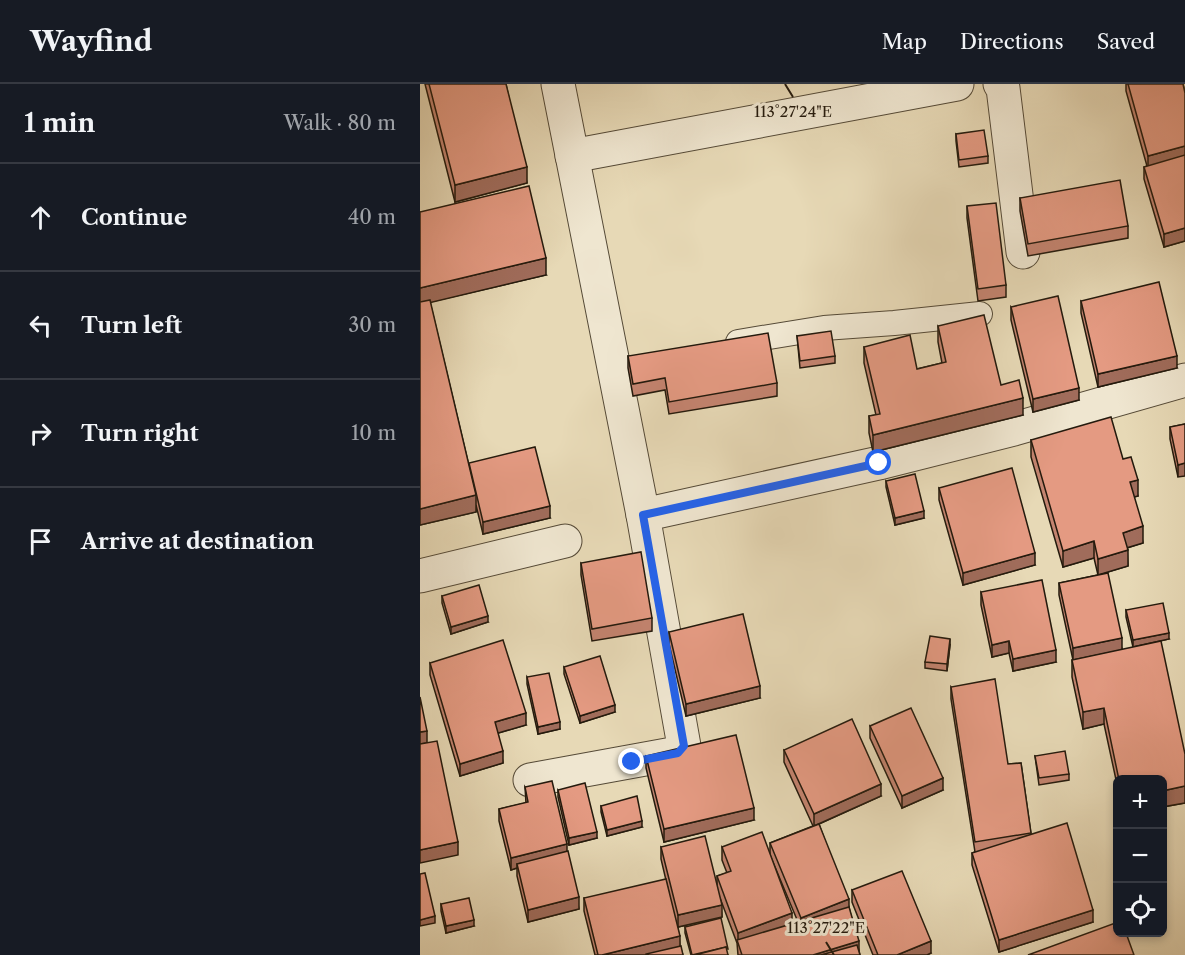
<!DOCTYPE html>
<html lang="en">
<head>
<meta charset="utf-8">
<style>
  body { margin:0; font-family:"Libre Caslon Text",serif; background:#20242c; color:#f1f3f6 }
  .controls { position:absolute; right:18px; bottom:18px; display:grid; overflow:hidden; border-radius:9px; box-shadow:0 3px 9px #0003 }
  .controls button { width:54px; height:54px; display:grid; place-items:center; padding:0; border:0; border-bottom:2px solid #363941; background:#171b24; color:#f1f3f6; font:30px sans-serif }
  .stop { position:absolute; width:18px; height:18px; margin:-14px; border:4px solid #2563eb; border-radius:50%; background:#fff }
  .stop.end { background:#2563eb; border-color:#fff; box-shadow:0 2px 6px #0008 }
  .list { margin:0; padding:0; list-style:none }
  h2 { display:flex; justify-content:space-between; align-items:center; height:78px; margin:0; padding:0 24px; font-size:26px }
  h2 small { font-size:20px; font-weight:400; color:#9ea1a6 }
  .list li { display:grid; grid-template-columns:39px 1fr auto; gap:18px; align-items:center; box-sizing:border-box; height:108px; padding:0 24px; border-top:2px solid #363941 }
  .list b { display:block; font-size:22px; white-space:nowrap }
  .list em { font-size:20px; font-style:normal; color:#9ea1a6 }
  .icon { flex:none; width:33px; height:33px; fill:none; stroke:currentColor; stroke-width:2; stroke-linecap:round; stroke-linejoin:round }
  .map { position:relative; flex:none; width:765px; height:871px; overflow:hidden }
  header { display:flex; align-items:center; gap:36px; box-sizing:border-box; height:84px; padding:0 30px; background:#171b24; border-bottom:2px solid #363941 }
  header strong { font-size:28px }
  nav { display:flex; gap:33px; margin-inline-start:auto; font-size:21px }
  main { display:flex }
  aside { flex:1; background:#171b24 }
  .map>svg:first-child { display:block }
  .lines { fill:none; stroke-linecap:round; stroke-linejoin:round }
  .lane-casing { stroke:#554a37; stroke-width:26 }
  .street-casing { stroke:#554a37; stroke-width:35 }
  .lane { stroke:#efe6d0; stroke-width:24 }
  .street { stroke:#efe6d0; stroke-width:33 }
  .wall { fill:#c48470; stroke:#241a0d; stroke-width:1.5 }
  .shaded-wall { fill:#a06c5b; stroke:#241a0d; stroke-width:1.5 }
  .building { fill:#e49a82; stroke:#241a0d; stroke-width:1.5 }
  .route { stroke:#2563eb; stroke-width:8 }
  .ticks { fill:none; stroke:#241a0d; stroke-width:2 }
  .ticks-label { font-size:15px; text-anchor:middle; fill:#241a0d; stroke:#efe6d0; stroke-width:6; stroke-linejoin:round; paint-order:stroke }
</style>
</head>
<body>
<header>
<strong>Wayfind</strong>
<nav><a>Map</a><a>Directions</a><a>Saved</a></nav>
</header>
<main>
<aside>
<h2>1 min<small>Walk · 80 m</small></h2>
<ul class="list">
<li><svg class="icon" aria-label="ahead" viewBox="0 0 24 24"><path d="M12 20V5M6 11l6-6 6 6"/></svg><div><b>Continue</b></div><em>40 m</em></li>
<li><svg class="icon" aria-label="left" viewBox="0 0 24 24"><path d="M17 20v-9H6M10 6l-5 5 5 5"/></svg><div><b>Turn left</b></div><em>30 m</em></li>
<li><svg class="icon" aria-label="right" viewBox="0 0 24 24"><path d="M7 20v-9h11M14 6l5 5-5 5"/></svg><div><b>Turn right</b></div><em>10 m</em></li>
<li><svg class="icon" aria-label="arrive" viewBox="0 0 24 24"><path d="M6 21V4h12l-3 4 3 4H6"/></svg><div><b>Arrive at destination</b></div></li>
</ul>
</aside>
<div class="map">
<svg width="765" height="871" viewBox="0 0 765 871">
  <rect width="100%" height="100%" fill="#e7d9b6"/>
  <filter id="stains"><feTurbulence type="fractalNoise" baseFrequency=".00333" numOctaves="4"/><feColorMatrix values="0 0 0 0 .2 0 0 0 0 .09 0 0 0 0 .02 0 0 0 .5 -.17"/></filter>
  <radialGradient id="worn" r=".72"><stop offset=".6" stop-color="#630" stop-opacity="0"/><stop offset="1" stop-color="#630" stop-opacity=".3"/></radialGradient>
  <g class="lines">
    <g class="lane-casing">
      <polyline id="lane" points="318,258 404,244 474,239 560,230"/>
    </g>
    <g class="street-casing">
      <g id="street">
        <polyline points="580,0 583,4 603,168"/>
        <polyline points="152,72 537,0"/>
        <polyline points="223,431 459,379 594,345 765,296"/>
        <polyline points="0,492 145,457"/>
        <polyline points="110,696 258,669 264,662 223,431 138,0"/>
      </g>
    </g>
    <use href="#lane" class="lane"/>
    <use href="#street" class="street"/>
  </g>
  <g class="wall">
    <polygon points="5,0 86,0 107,99 35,118"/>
    <polygon points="706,0 763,0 765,9 765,157 744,163 724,95 724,83 727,82 706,7"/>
    <polygon points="536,50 568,72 568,79 539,83 536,57"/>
    <polygon points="600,114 708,142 708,154 608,172 600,127"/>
    <polygon points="547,122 586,201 586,213 558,217 547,134"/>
    <polygon points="0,128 126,191 10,218 49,382 130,434 63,450 56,421 56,428 0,441"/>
    <polygon points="661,217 757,284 678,303 661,229"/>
    <polygon points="591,223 659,316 613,328 591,236"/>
    <polygon points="518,242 581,301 603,331 453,368 449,349 449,332 456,331 444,279 444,263 497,285 522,279 518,258"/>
    <polygon points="377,252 415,272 415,279 380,284"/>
    <polygon points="208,272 357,299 357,312 249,330 245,306 213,312 208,284"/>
    <polygon points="765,340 758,393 750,355 750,343"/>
    <polygon points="611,356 703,375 718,412 714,413 723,459 707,464 708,482 681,490 702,565 765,670 765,719 742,723 742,696 698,696 698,705 684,640 663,645 652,593 652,576 653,576 639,511 639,499 678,491 674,474 643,483 611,373"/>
    <polygon points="466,397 504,434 475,441 466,403"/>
    <polygon points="519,404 615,481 543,501 519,416"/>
    <polygon points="161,479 232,534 232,547 172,557 161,491"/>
    <polygon points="561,508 636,578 593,587 589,569 572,573 561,521"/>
    <polygon points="22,512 68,538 31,550 22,519"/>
    <polygon points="706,526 749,555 713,563 706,533"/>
    <polygon points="249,548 340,614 266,632 249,560"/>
    <polygon points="530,561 527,587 505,584 505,578"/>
    <polygon points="10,579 106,641 78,649 83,679 40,692 10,591"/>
    <polygon points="144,583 195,628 160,639 144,590"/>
    <polygon points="107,593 140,645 118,650 107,600"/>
    <polygon points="531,603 588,680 601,679 611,750 673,838 579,868 552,781 552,769 555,768 531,615"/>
    <polygon points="450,642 523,706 482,724 450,654"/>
    <polygon points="364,666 461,712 399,740 429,823 440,871 318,871 317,859 300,814 302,833 258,843 260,862 263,871 175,871 164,827 164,814 249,809 241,775 241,763 297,800 297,792 307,789 302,776 302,763 372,840 378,838 350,771 350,759 393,742 364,678"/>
    <polygon points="226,672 334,736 244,758 226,684"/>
    <polygon points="615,672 649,690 649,696 619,701"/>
    <polygon points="105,703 147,768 159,825 108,838 97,792 97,784 91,786 79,737 79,725 106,719"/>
    <polygon points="138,706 177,754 149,761 138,713"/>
    <polygon points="181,722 222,743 187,752 181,728"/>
    <polygon points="432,806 511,869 507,871 453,871 432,818"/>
    <polygon points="21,820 54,842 26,849 21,827"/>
    <polygon points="265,843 308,871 271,871 265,849"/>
  </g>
  <g class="shaded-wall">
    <polygon points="765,62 765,74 728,84 728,72"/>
    <polygon points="107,83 107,99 35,118 35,101"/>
    <polygon points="765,144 765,157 744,163 744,150"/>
    <polygon points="126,174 126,191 0,221 0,204"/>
    <polygon points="757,272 757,284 678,303 678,290"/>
    <polygon points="659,304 659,316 613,328 613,315"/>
    <polygon points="603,314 603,331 453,368 453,351"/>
    <polygon points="765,379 765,392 758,393 758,381"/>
    <polygon points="718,396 718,412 710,414 710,398"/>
    <polygon points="56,411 56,428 0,441 0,425"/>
    <polygon points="130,422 130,434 63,450 63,438"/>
    <polygon points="504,427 504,434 475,441 475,434"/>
    <polygon points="723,442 723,459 703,465 703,449"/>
    <polygon points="674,457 674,474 643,483 643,467"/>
    <polygon points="708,466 708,482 678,491 678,475"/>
    <polygon points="615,469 615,481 543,501 543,489"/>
    <polygon points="68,532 68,538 31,550 31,543"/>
    <polygon points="749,549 749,555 713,563 713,556"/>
    <polygon points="702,554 702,566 653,576 653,564"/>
    <polygon points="530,555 530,561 527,587 527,580"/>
    <polygon points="589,557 589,569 572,573 572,561"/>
    <polygon points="636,566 636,578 593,587 593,575"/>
    <polygon points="340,602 340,614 266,632 266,620"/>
    <polygon points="195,621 195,628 160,639 160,632"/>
    <polygon points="684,624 684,640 663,645 663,628"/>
    <polygon points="106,629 106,641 75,650 75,638"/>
    <polygon points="140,638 140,645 118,650 118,643"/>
    <polygon points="7,647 7,659 0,660 0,648"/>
    <polygon points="83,667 83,679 40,692 40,680"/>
    <polygon points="523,694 523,706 482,724 482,712"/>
    <polygon points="461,700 461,712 394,742 394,730"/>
    <polygon points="765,702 765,719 742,723 742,707"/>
    <polygon points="334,724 334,736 244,758 244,745"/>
    <polygon points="222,737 222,743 187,752 187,746"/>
    <polygon points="177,748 177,754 149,761 149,754"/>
    <polygon points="38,758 38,771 0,779 0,766"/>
    <polygon points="147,760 147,772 97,780 97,784 91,786 91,774"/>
    <polygon points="159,813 159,825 108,838 108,826"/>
    <polygon points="429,815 429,827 381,846 381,834"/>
    <polygon points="302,821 302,833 258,843 258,831"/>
    <polygon points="673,826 673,838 579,868 579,856"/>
    <polygon points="372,829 372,841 318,859 318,849"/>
    <polygon points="15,832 15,839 0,842 0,836"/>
    <polygon points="54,836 54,842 26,849 26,842"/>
    <polygon points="260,852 260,864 226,871 182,871"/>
    <polygon points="439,857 439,869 434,871 393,871"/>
    <polygon points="511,857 511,869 507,871 477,871"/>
  </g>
  <g class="building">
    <polygon points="9,0 86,0 107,83 35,101"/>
    <polygon points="708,0 763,0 765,9 765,62 728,72"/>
    <polygon points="564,46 568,72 539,76 536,50"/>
    <polygon points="765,71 765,144 744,150 724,83"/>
    <polygon points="700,96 708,142 608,160 600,114"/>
    <polygon points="109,102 126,174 0,204 0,128"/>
    <polygon points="576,119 586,201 558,205 547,122"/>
    <polygon points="739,198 757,272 678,290 661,217"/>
    <polygon points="638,212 659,304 613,315 591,223"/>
    <polygon points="10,216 56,411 0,425 0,218"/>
    <polygon points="564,231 581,301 599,296 603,314 453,351 449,332 460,330 444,263 490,251 497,285 526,278 518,242"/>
    <polygon points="411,247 415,272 380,277 377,252"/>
    <polygon points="348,249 357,299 249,318 245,294 213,300 208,272"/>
    <polygon points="691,333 703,375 711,373 718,396 710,398 723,442 703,449 708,466 678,475 674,457 643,467 611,356"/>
    <polygon points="765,340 765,379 758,381 750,343"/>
    <polygon points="115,363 130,422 63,438 49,379"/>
    <polygon points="592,384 615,469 543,489 519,404"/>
    <polygon points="495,390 504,427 475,434 466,397"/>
    <polygon points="221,468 232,534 172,545 161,479"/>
    <polygon points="688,489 702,554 653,564 639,499"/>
    <polygon points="622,496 636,566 593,575 589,557 572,561 561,508"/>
    <polygon points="59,501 68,532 31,543 22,512"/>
    <polygon points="743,519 749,549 713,556 706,526"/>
    <polygon points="323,530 340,602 266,620 249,548"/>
    <polygon points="510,552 530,555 527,580 505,578"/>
    <polygon points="83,556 106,629 75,638 83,667 40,680 10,579"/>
    <polygon points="741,557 765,670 765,702 742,707 742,696 699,696 684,624 663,628 652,576"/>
    <polygon points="180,572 195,621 160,632 144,583"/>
    <polygon points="129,589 140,638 118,643 107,593"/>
    <polygon points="575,595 588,680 601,679 611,749 555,758 531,603"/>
    <polygon points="0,613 7,647 0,648"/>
    <polygon points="491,624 523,694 482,712 450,642"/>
    <polygon points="432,635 461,700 394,730 364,666"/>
    <polygon points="316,651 334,724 244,745 226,672"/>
    <polygon points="17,657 38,758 0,766 0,660"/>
    <polygon points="645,667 649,690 619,694 615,672"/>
    <polygon points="132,697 147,760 91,774 79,725 108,718 105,703"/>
    <polygon points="165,699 177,748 149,754 138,706"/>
    <polygon points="217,712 222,737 187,746 181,722"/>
    <polygon points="647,739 673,826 579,856 552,769"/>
    <polygon points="399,740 429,815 381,834 350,759"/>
    <polygon points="342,748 372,829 318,849 297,792 311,787 302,763"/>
    <polygon points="285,752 302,821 258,831 241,763"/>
    <polygon points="148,767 159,813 108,826 97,780"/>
    <polygon points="482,787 511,857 477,871 458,871 432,806"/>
    <polygon points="5,789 15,832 0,836 0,790"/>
    <polygon points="246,795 260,852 182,871 178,871 164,814"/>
    <polygon points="49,814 54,836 26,842 21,820"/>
    <polygon points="429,823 439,857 393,871 322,871 317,856"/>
    <polygon points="301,834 308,865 307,865 306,863 272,871 265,843"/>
    <polygon points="698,838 698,849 706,849 714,871 608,871"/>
    <polygon points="437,861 440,871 401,871"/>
    <polygon points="261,862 263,871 226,871 226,870"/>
    <polygon points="306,863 308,871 275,871"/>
  </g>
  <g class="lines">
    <polyline class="route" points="212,678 258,669 264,662 223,431 459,379"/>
  </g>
  <path class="ticks" d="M365 0 373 13M406 858 414 871"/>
  <g class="ticks-label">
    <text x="373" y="33">113°27'24"E</text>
    <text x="406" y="849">113°27'22"E</text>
  </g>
  <rect width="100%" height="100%" filter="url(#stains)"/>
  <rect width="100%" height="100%" fill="url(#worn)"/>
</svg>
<div class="controls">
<button>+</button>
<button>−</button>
<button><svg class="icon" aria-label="locate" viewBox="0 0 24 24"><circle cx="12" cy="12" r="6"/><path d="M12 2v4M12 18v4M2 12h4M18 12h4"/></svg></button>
</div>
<div class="stop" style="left:459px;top:379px"></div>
<div class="stop end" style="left:212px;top:678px"></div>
</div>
</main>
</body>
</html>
